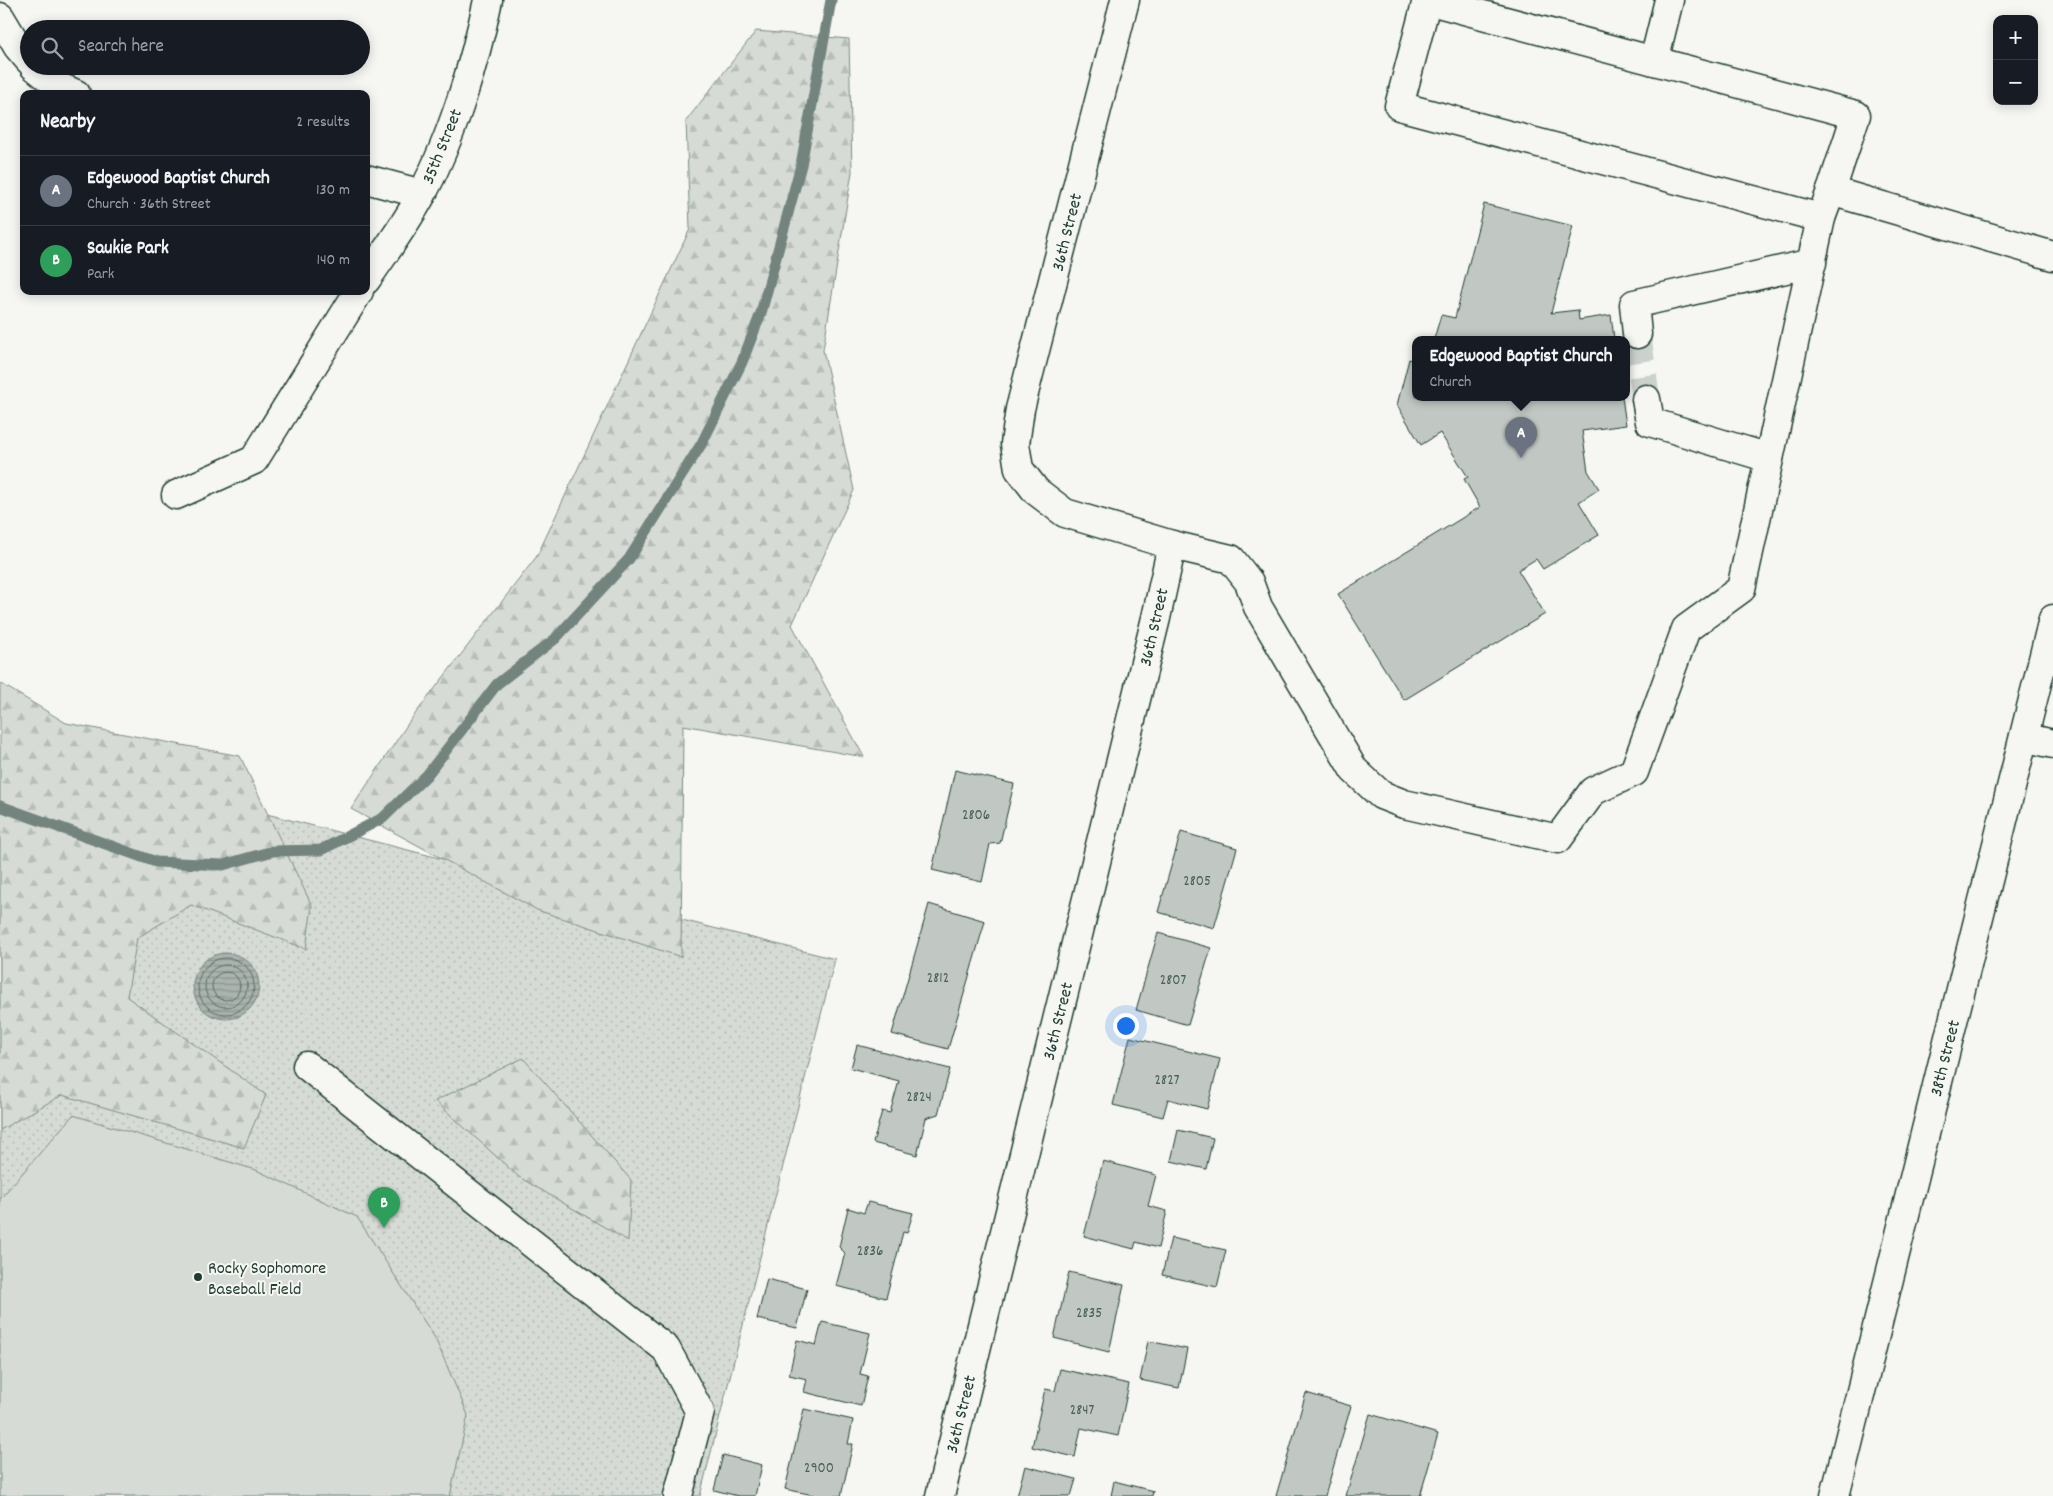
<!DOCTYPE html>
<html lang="en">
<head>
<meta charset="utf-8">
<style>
  body { margin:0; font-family:Dekko,sans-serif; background:#242831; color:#f1f3f6 }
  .controls { position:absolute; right:15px; top:15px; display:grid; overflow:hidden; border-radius:10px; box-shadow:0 2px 12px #0003 }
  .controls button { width:45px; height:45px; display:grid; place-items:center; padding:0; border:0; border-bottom:1px solid #363941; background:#171b24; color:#f1f3f6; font:25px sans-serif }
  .you { position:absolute; left:1125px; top:1025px; width:18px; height:18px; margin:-12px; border:4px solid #fff; border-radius:50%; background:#1a73e8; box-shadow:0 0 0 8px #1a73e833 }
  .badge { display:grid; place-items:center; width:32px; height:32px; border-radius:50%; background:#92a19f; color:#fff; font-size:16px; font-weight:700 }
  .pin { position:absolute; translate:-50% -41px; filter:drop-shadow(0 1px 2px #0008) }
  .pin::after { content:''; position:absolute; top:26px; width:18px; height:15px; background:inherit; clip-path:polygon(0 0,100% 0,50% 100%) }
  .popup { position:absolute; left:1412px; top:336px; width:218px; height:65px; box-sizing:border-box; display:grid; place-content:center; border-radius:10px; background:#171b24; filter:drop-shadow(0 1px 4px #0005); font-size:16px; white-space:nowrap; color:#9ea1a6 }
  .popup b { font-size:19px; color:#f1f3f6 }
  .popup::after { content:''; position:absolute; left:50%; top:100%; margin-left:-10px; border:10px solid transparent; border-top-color:#171b24 }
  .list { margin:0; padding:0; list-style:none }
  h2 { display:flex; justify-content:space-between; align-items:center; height:65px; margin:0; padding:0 20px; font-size:21px }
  h2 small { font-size:16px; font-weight:400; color:#9ea1a6 }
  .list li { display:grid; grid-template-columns:32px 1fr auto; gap:15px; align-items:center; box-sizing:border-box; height:70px; padding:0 20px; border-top:1px solid #363941 }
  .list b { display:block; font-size:19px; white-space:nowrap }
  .list p { margin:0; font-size:16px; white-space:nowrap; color:#9ea1a6 }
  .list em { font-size:16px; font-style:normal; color:#9ea1a6 }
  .icon { flex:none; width:28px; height:28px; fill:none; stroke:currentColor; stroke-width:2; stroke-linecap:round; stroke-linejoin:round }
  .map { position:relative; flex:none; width:2053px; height:1496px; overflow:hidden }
  .search { position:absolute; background:#171b24; box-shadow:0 2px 12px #0003; left:20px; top:20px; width:350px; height:55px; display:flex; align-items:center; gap:12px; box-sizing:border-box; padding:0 18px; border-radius:28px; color:#9ea1a6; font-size:19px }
  .panel { position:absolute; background:#171b24; box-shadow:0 2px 12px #0003; left:20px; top:90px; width:350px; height:205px; border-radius:10px }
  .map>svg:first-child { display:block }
  .grass { fill:url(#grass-dots); stroke:#7a8c85 }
  .forest { fill:url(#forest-firs); stroke:#7a8c85 }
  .pitch { fill:#d6dbd6; stroke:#7a8c85 }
  .water { fill:url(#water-rules); stroke:#72847d }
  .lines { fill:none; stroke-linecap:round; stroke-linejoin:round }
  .shore { stroke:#576c65; stroke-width:1 }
  .stream { stroke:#72847d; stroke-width:11 }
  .building { fill:#c1c8c3; stroke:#1f3d34 }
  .minor-tunnel { stroke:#cbd1cc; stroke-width:28; stroke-dasharray:28 14; stroke-linecap:butt }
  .minor-casing { stroke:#1f3d34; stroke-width:31 }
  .minor { stroke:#f6f6f2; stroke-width:28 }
  .poi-dot { fill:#1f3d34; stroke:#f6f6f2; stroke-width:2 }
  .labels { text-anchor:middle; stroke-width:4; stroke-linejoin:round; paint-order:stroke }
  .number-label { font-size:15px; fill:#486058 }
  .street-label { font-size:18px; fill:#1f3d34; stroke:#f6f6f2 }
  .poi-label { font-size:18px; fill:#1f3d34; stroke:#f6f6f2; text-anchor:start }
</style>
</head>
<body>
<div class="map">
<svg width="2053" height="1496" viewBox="0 0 2053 1496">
  <defs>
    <pattern id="grass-dots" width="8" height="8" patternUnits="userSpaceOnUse" patternTransform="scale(1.25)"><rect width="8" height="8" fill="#d6dbd6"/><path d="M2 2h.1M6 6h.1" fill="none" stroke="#b7bdb8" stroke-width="1.8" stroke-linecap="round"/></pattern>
    <pattern id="forest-firs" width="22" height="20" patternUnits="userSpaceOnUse" patternTransform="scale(1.25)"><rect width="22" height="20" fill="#d6dbd6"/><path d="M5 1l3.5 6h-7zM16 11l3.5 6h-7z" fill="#b7bdb8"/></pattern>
    <pattern id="water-rules" width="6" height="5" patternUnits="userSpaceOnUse" patternTransform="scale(1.25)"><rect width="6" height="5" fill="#aab3ae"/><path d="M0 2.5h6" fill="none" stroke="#8a938e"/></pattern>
  </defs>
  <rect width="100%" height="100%" fill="#f6f6f2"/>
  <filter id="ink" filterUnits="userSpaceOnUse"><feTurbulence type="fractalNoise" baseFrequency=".02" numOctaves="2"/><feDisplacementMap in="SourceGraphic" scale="10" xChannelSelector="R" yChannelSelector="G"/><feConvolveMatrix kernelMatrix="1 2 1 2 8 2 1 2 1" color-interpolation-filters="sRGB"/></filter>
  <g filter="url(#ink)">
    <polygon class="grass" points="0,746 835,959 700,1496 0,1496"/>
    <g class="forest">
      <polygon points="756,31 849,39 852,172 823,350 854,490 792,625 864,757 683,725 681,957 537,910 351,809 409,722 537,556 690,229 686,121"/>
      <polygon points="0,683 66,723 240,756 312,906 306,949 191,905 137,938 127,997 266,1095 244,1148 62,1095 0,1130"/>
      <polygon points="523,1058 631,1180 628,1241 519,1177 435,1101"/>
    </g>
    <polygon class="pitch" points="73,1115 256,1170 357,1217 435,1338 468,1415 450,1496 0,1496 0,1199"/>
    <circle class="water" cx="226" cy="986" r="33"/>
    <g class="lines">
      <g class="shore">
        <circle cx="226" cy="986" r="28"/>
        <circle cx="226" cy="986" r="21"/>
        <circle cx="226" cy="986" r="14"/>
      </g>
      <polyline class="stream" points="0,806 156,862 223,865 273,851 321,850 383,818 427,775 497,684 555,639 629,559 702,443 742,362 761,313 801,165 831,0"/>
    </g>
    <g class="building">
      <polygon points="1484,204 1573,226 1551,313 1578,310 1579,320 1611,315 1614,339 1434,339 1441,315 1455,318"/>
      <polygon points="1409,359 1416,361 1416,397 1622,397 1626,425 1582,431 1588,471 1599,489 1579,502 1599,535 1543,569 1536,559 1518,570 1545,614 1404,700 1338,594 1480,507 1464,479 1468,477 1440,433 1421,445 1397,405"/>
      <polygon points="955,770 1014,784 1000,843 990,844 982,882 932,870"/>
      <polygon points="1181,832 1237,848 1214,928 1158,912"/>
      <polygon points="929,904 985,921 948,1049 892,1034"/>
      <polygon points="1158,933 1211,948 1188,1025 1136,1010"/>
      <polygon points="1130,1037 1220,1059 1207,1109 1168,1099 1163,1117 1113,1105"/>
      <polygon points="857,1045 950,1069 938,1114 926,1118 917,1155 873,1143 882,1111 890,1113 899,1081 851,1068"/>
      <polygon points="1178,1130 1213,1138 1206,1169 1171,1161"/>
      <polygon points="1103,1161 1156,1175 1148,1206 1167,1211 1158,1248 1136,1242 1134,1249 1084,1236"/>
      <polygon points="868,1202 913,1213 907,1233 903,1232 886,1298 836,1286 845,1253 839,1247 848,1208 864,1213"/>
      <polygon points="1171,1238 1226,1250 1217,1287 1162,1275"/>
      <polygon points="1069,1272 1124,1285 1109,1352 1054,1338"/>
      <polygon points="767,1279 807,1289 797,1328 757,1319"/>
      <polygon points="822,1322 870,1333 860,1374 868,1376 861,1406 804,1392 807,1379 789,1375 797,1340 816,1345"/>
      <polygon points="1148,1341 1187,1349 1179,1388 1140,1380"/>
      <polygon points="1060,1369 1129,1384 1118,1436 1081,1428 1075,1457 1032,1447 1045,1389 1055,1391"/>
      <polygon points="1306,1393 1351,1406 1325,1496 1276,1496"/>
      <polygon points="804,1409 853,1420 848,1444 853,1444 841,1496 818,1496 785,1489"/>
      <polygon points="1370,1414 1438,1434 1420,1496 1346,1496"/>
      <polygon points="723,1455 762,1465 755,1496 738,1496 714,1490"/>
      <polygon points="1025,1466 1076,1479 1071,1496 1017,1496"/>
      <polygon points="1114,1481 1153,1491 1152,1496 1111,1496"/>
    </g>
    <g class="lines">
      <polyline class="minor-tunnel" points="1637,334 1646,399"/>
      <g class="minor-casing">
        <g id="minor">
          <polyline points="1125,0 1020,409 1015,444 1019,469 1036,491 1065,513 1172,545 1231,559 1249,582 1258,607 1354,770 1381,795 1404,804 1558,839 1593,791 1634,772 1686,629 1741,589 1821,218 1831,191"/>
          <polyline points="0,17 18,47 29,60"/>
          <polyline points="1654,61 1669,0"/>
          <polyline points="34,66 60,87 76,94"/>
          <polyline points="366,179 422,194"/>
          <polyline points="1821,218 1399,106 1427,0 1856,115 1831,191 2053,256"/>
          <path d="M366 280C385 252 406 224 422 194 452 138 475 62 488 0"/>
          <polyline points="1637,334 1634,304 1812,263"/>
          <polyline points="1646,399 1650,422 1769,458"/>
          <polyline points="176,495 254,460 359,291"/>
          <polyline points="2024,737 2053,744"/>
          <polyline points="307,1066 666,1349 700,1412 678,1496"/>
          <polyline points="940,1496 1156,618 1172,545"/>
          <polyline points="1835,1496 2053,619"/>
        </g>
      </g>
      <use href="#minor" class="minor"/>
    </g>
  </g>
  <circle class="poi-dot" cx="198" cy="1277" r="5"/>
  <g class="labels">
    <g class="number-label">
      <text x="976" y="819">2806</text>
      <text x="1197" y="885">2805</text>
      <text x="938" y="982">2812</text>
      <text x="1173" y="984">2807</text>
      <text x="1167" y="1084">2827</text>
      <text x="919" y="1101">2824</text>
      <text x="870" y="1255">2836</text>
      <text x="1089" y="1317">2835</text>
      <text x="1082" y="1414">2847</text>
      <text x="819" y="1472">2900</text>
    </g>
    <g class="street-label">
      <text transform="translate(441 146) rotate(-68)" y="6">35th Street</text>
      <text transform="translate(1066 232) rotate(-76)" y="6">36th Street</text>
      <text transform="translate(1153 627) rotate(-77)" y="6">36th Street</text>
      <text transform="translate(1057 1021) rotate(-76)" y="6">36th Street</text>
      <text transform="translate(1944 1058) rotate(-76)" y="6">38th Street</text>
      <text transform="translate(960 1414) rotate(-76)" y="6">36th Street</text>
    </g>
    <g class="poi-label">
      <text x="208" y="1273">Rocky Sophomore<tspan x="208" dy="21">Baseball Field</tspan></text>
    </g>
  </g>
</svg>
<div class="controls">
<button>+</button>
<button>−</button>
</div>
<div class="you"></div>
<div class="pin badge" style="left:1521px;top:458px;background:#6b7280">A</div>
<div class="popup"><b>Edgewood Baptist Church</b>Church</div>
<div class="pin badge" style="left:384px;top:1228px;background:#2e9e5b">B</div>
<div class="search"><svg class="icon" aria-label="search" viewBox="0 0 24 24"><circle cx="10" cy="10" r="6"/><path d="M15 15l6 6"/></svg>Search here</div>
<section class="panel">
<h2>Nearby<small>2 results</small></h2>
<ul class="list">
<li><span class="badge" style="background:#6b7280">A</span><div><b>Edgewood Baptist Church</b><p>Church · 36th Street</p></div><em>130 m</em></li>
<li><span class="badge" style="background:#2e9e5b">B</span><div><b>Saukie Park</b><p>Park</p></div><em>140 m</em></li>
</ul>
</section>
</div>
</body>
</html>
